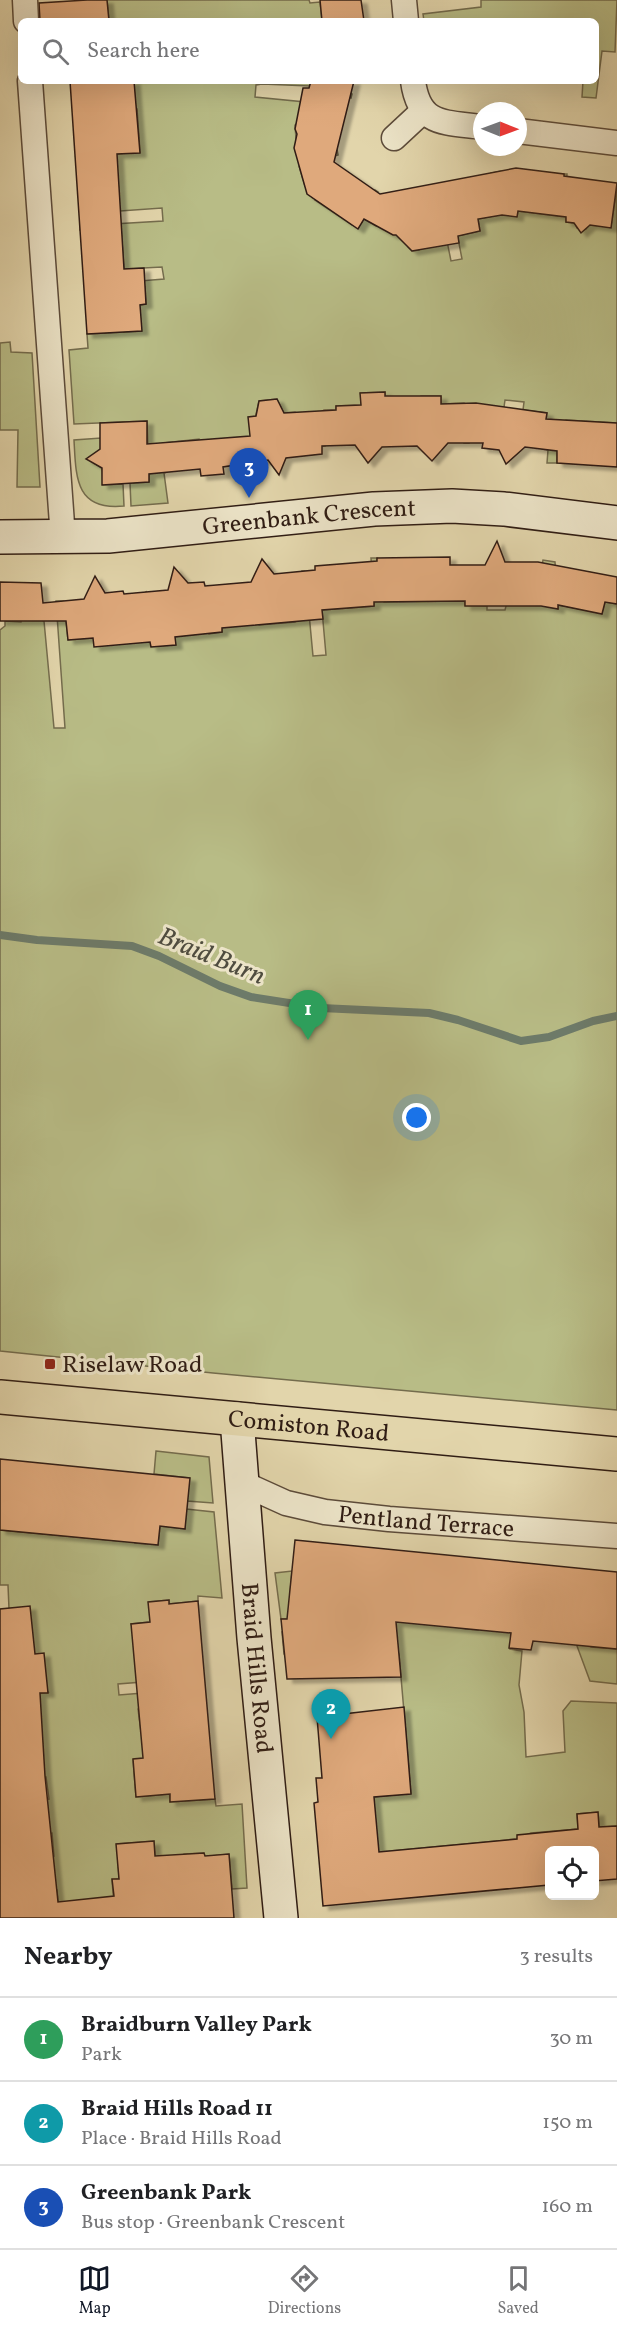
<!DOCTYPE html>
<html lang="en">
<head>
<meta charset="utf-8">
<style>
  body { margin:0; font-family:Vollkorn,serif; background:#f6f6f6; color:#202124 }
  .controls { position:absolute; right:18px; bottom:18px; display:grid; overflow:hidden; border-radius:9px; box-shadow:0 6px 24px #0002 }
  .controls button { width:54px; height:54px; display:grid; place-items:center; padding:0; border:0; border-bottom:2px solid #e0e0e0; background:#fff; color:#202124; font:30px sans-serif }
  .compass { position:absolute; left:473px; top:102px; width:54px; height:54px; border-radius:50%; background:#fff; box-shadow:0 6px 24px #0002; rotate:91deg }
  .you { position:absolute; left:417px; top:1118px; width:21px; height:21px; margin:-15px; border:4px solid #fff; border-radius:50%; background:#1a73e8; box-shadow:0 0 0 9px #1a73e833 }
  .badge { display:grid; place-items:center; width:39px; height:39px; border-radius:50%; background:#111827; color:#fff; font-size:20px; font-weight:700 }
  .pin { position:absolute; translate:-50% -50px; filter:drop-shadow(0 2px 3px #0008) }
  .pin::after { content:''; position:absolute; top:32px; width:21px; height:18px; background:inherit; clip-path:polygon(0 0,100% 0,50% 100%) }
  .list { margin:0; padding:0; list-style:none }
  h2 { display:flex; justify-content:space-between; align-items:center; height:78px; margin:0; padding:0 24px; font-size:26px }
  h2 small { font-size:20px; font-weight:400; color:#757577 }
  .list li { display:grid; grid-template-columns:39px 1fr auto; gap:18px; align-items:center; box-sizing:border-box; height:84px; padding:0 24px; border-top:2px solid #e0e0e0 }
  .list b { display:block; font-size:22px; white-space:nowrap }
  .list p { margin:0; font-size:20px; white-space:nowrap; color:#757577 }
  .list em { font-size:20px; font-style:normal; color:#757577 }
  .icon { flex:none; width:33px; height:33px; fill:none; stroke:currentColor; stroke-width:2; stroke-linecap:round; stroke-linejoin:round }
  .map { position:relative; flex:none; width:617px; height:1918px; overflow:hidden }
  .search { position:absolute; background:#fff; box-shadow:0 6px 24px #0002; left:18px; right:18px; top:18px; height:66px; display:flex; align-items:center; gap:15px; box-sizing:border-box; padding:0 21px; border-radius:9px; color:#757577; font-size:22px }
  .sheet { height:330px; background:#fff }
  nav { display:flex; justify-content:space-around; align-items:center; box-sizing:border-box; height:84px; border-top:2px solid #e0e0e0; background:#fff; font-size:16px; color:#757577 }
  nav a { display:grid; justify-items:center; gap:3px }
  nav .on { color:#111827 }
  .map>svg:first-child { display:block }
  .green { fill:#b8bc86; stroke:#746c4d; stroke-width:1.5 }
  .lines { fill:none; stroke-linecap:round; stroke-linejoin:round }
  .stream { stroke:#6d7b6a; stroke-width:8 }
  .building { fill:#dfa97b; stroke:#301d14; stroke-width:1.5; filter:url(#shadow) }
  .street-casing { stroke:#5c4b3a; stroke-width:27 }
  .secondary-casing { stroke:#301d14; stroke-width:36 }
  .primary-casing { stroke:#301d14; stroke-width:36 }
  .street { stroke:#ece4c8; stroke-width:24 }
  .secondary { stroke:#ece4c8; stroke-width:33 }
  .primary { stroke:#e2d5ab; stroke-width:33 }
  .poi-dot { fill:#8f2418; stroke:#ece4c8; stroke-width:2 }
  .labels { text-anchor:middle; stroke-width:6; stroke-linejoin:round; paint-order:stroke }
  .street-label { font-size:24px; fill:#301d14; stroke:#ece4c8 }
  .poi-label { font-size:24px; fill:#301d14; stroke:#ece4c8; text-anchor:start }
  .water-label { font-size:26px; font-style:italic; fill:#4f4c3f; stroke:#ece4c8 }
</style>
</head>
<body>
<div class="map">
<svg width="617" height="1918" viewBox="0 0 617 1918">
  <defs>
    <filter id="shadow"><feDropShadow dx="6" dy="4" stdDeviation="1.5" flood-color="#0004"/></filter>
  </defs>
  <rect width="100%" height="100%" fill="#e2d5ab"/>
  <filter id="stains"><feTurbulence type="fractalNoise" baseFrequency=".00333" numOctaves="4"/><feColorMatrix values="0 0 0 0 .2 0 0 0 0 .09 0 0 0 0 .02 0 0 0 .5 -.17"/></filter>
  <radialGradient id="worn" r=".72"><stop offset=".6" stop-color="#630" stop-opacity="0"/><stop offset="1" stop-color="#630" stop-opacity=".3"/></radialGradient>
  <g class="green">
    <polygon points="107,0 309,0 310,3 320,2 322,21 109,21"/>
    <polygon points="481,0 617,0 615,52 602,51 596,98 582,97 583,81 596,81 596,21 424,21 423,14 481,7"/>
    <polygon points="134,81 311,81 311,83 352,94 351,98 310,86 262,84 256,85 255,97 305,102 300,121 295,125 296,139 337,149 338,155 299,166 305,186 331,175 315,200 352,225 375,190 378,192 364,219 376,226 388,204 405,233 408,247 412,251 419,250 421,245 447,241 451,261 462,259 456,228 462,235 480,231 478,219 499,215 491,173 501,171 517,217 518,211 559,216 564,174 567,174 566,222 575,223 577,228 586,229 589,225 611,227 617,187 617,423 566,420 565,434 558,434 557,463 547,463 548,450 542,449 547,413 523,410 524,402 505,400 504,407 469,435 469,443 464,443 464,403 441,404 441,396 421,396 387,437 385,392 361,393 361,405 336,406 336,410 324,410 325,446 322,446 298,434 295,412 284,413 277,399 259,401 251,437 244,446 246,464 236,465 234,443 199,441 199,439 164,443 167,472 164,473 168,503 131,506 130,483 149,482 147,421 74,424 69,350 88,348 87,334 141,331 127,306 146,304 145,287 139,281 164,279 162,267 124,269 121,227 80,230 80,226 163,221 162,208 120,211 76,157 140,152 137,109 74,114"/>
    <polygon points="10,342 11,352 32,353 40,487 17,487 18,430 0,430 0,343"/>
    <path d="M101 438V449L94 463 102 468 103 485 123 484 124 506C75 511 76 477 74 440Z"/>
    <polygon points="371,558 377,558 377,584 384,602 456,601 465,570 465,605 487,606 487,610 505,610 506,606 541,569 543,560 555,562 558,609 558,605 602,613 605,602 617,604 617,1410 213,1373 0,1351 0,630 5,626 5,621 21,622 22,612 44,621 54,728 65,728 56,601 64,601 68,640 93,638 146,592 151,646 175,645 175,636 208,626 209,634 222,632 218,589 259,625 295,622 292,593 304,591 302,571 305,571 313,656 326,655 322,610 374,606"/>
    <polygon points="156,1451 209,1457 213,1503 187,1501 189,1478 154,1474"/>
    <polygon points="186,1509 214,1512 222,1598 198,1596 198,1601 169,1604 169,1600 149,1602 150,1622 131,1624 155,1681 118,1684 119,1695 156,1692 138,1709 141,1732 161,1757 133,1760 136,1797 170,1794 170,1802 215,1799 216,1806 242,1804 247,1888 232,1889 229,1854 211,1856 206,1870 204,1853 184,1854 156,1874 154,1841 117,1844 119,1879 112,1880 115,1918 59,1912 57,1890 39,1891 35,1858 54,1856 52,1833 33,1835 30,1801 49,1799 46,1777 27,1778 15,1696 48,1692 11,1657 8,1585 0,1585 0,1530 119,1541 137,1524 135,1543 158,1545 160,1526 185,1529"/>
    <polygon points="292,1571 290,1593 466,1629 478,1630 513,1615 510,1649 522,1651 519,1685 524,1712 526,1757 565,1752 563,1711 571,1701 617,1703 617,1826 599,1827 598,1812 577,1814 578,1829 531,1833 517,1839 368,1853 355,1799 411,1793 399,1654 378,1652 284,1654 282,1632 293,1631 288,1619 281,1619 275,1573"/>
    <polygon points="580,1621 593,1622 591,1647 616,1649 617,1643 617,1684 590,1681 577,1646"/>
  </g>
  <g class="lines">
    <polyline class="stream" points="0,935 37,940 132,946 159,956 220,986 251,997 321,1008 429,1013 458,1020 521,1041 549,1037 593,1021 617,1016"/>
  </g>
  <g class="building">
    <polygon points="87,0 107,0 109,21 40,21 39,3"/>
    <polygon points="320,0 361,0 364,21 322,21"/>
    <polygon points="70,81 134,81 140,153 117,154 124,269 144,268 146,304 140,305 142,331 87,334"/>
    <polygon points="311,81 354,81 334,162 380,194 516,168 564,174 564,176 617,183 611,228 590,225 581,233 574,223 566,222 566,217 518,211 517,217 502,215 478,219 480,231 458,236 459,243 412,251 396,235 393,235 364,219 358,229 307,194 294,148 297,134 295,129 303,88 309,88"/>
    <polygon points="385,392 385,396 441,396 441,404 476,403 547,413 546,419 617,423 617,467 557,463 557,451 525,447 506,464 499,450 482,448 483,443 448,443 432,461 417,446 382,447 368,463 355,445 322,446 322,454 286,458 279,475 268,460 223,467 224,474 201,476 200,469 149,474 149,482 102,485 102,468 86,459 100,449 100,423 147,421 147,444 250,436 248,417 256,416 259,401 277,399 284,413 336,410 336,406 361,405 360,393"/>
    <polygon points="497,541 505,562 538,562 617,577 617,604 605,602 602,614 558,605 558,609 541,606 465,606 465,601 374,602 374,606 322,610 323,619 222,628 222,632 175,637 176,645 151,647 150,642 94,647 93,638 68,640 66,621 0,621 0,582 41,583 43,603 84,599 95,576 105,593 123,591 124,594 168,590 174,567 188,583 204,582 205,586 251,582 262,559 274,574 315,570 315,566 377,561 377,558 450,557 450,565 485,565"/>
    <polygon points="0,1459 190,1478 185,1529 160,1526 158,1545 0,1530"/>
    <polygon points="295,1540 617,1572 617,1649 533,1641 531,1650 509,1648 511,1633 396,1622 401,1677 287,1679 281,1619 287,1619"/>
    <polygon points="169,1600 169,1604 198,1601 215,1799 170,1802 170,1794 136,1797 133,1759 143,1758 131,1624 150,1622 148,1602"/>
    <polygon points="30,1606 35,1654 44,1653 48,1693 40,1693 45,1776 58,1902 114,1896 112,1879 119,1879 116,1844 154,1841 155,1856 204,1853 205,1856 229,1854 234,1918 0,1918 0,1609"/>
    <polygon points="404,1707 411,1794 374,1797 379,1852 517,1839 517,1835 578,1829 577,1814 598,1812 599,1827 617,1826 617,1879 594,1881 594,1851 549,1851 549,1885 323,1906 314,1803 318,1802 316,1778 322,1778 317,1717"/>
  </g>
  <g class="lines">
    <g class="street-casing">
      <g id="street">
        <polyline points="25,0 26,21"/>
        <polyline points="404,0 406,21"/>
        <polyline points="30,81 63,538"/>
        <path d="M413 81C419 126 444 122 482 127"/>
        <polyline points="518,131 617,143"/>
        <polyline points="394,138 423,111"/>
        <path id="s1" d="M242 1483 286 1503 325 1512 389 1519 617 1536"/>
      </g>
    </g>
    <g class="secondary-casing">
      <g id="secondary">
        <path id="s2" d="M0 537 108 536 374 509 452 506 504 509 617 523"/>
        <path id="s3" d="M237 1419 254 1638 281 1918"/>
      </g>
    </g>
    <g class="primary-casing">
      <g id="primary">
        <path id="s4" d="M0 1397 617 1454"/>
      </g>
    </g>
    <use href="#street" class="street"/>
    <use href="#secondary" class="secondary"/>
    <use href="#primary" class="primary"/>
  </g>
  <rect class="poi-dot" x="44" y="1358" width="12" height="12" rx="3"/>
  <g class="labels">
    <g class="street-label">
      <text dy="8" stroke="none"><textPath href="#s2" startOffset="310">Greenbank Crescent</textPath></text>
      <text dy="8" stroke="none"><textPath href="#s4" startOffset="310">Comiston Road</textPath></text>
      <text dy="8" stroke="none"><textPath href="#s1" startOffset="190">Pentland Terrace</textPath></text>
      <text dy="8" stroke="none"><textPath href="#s3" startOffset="250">Braid Hills Road</textPath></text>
    </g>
    <g class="poi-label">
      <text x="62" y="1372">Riselaw Road</text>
    </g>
    <g class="water-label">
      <text transform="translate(212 955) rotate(22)" y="9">Braid Burn</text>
    </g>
  </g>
  <rect width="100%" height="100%" filter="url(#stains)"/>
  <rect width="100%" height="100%" fill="url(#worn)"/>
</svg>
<div class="controls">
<button><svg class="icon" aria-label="locate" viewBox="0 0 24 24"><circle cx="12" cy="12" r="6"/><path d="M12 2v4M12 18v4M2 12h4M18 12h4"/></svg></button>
</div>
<svg class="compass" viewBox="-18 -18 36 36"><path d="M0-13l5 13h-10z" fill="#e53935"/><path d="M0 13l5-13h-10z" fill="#757577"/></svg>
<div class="you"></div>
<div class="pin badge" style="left:308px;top:1040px;background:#2e9e5b">1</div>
<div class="pin badge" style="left:331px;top:1739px;background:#0f9aa8">2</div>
<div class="pin badge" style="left:249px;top:498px;background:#1a4fb4">3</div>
<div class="search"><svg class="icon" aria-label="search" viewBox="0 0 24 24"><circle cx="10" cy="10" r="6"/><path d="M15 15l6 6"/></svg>Search here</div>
</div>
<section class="sheet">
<h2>Nearby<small>3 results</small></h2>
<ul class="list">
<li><span class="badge" style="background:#2e9e5b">1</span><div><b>Braidburn Valley Park</b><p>Park</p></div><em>30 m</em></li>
<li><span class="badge" style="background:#0f9aa8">2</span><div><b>Braid Hills Road 11</b><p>Place · Braid Hills Road</p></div><em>150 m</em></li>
<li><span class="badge" style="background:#1a4fb4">3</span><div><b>Greenbank Park</b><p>Bus stop · Greenbank Crescent</p></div><em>160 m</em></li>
</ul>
</section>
<nav>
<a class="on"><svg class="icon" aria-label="map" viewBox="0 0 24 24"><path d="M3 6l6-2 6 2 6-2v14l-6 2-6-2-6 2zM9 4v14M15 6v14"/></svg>Map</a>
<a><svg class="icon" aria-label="directions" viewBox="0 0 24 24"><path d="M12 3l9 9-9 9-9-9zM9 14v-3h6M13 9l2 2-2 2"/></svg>Directions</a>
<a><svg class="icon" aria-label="saved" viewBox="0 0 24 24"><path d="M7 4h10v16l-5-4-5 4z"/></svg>Saved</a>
</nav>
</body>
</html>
